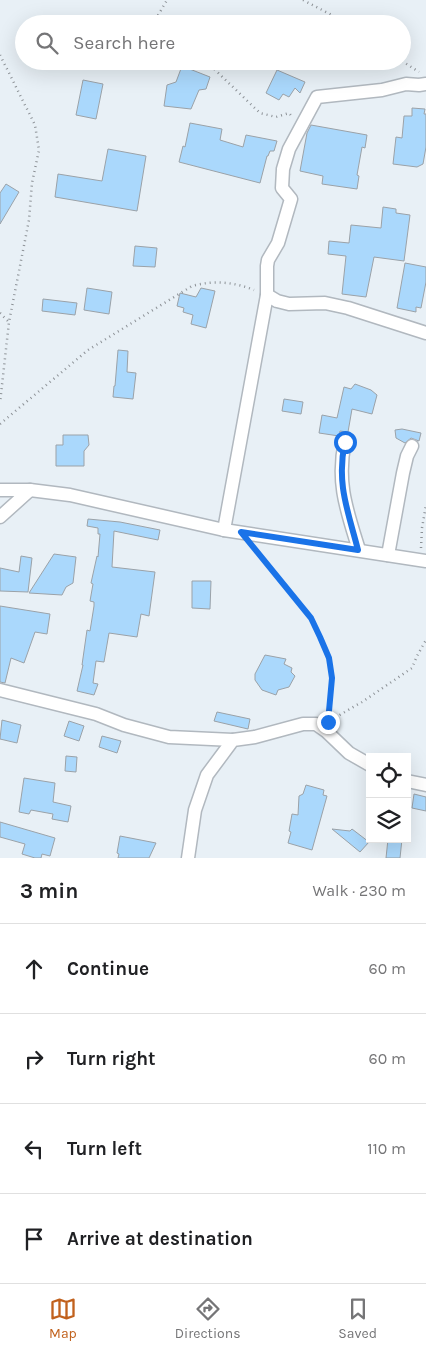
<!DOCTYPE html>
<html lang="en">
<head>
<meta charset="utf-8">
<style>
  body { margin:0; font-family:Karla,sans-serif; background:#f6f6f6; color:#202124 }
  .controls { position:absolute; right:15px; bottom:15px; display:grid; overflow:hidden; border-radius:0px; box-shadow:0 5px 20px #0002 }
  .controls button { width:45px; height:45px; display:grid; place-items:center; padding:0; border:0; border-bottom:1px solid #e0e0e0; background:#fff; color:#202124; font:25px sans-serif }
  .stop { position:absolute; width:15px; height:15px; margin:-11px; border:4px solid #1a73e8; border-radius:50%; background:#fff }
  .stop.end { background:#1a73e8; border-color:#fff; box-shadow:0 1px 5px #0008 }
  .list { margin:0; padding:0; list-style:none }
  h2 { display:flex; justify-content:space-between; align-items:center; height:65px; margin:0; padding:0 20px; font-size:21px }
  h2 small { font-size:16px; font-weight:400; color:#757577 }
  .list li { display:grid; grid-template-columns:32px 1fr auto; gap:15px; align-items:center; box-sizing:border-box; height:90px; padding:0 20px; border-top:1px solid #e0e0e0 }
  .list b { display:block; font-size:19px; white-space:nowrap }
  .list em { font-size:16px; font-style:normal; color:#757577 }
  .icon { flex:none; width:28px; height:28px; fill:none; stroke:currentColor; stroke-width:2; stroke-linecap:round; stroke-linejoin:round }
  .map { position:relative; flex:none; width:426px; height:858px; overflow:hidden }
  .search { position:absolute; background:#fff; box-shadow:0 5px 20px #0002; left:15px; right:15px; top:15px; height:55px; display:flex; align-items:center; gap:12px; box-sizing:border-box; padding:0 18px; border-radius:28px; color:#757577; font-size:19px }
  .sheet { height:425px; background:#fff }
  nav { display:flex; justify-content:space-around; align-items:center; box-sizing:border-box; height:70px; border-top:1px solid #e0e0e0; background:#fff; font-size:14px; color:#757577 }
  nav a { display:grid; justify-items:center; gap:2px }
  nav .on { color:#c1611d }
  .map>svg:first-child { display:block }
  .building { fill:#aad8fc; stroke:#9ba2a8 }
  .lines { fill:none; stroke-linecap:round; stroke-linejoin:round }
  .street-casing { stroke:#b1b8bf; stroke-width:15 }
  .path { stroke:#8d9297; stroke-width:2.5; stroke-dasharray:1 4; stroke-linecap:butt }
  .street { stroke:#fff; stroke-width:12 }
  .route { stroke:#1a73e8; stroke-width:6 }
</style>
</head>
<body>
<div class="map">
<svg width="426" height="858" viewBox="0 0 426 858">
  <rect width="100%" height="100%" fill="#e8f0f6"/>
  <g class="building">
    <polygon points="182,66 210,77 206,89 199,90 191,109 164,106 167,85 176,82"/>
    <polygon points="277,70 305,82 300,93 295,88 289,97 283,94 279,100 266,93"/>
    <polygon points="83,80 103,84 96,119 76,115"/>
    <polygon points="412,108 425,109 424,114 426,114 426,147 423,164 417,167 393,164 396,137 402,138 404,116 412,116"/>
    <polygon points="190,123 222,129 220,140 243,147 246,135 277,141 274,151 270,151 268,156 267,156 260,183 179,162 183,146 185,147"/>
    <polygon points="311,125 367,135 365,148 362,147 357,175 359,176 357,189 322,184 323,176 300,171 307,133"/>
    <polygon points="108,149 146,156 137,211 55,197 58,174 102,181"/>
    <polygon points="6,184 19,192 0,224 0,193"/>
    <polygon points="383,207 396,209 396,213 410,215 404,261 374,257 366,297 342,294 346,256 328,254 329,241 349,243 351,225 381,228"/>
    <polygon points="135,246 157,248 155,267 133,266"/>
    <polygon points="405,263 426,267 426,282 421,308 416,307 416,312 397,308"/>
    <polygon points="87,288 112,292 109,314 84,310"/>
    <polygon points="201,288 215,291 206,328 191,324 193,315 183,312 184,308 177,306 180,293 196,297"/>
    <polygon points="43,299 77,303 75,315 42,311"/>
    <polygon points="118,350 128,351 127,372 136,373 133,399 113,397 114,386 115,386"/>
    <polygon points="355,384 371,390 377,395 372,414 352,409 348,432 340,431 339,436 319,433 322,415 337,418 344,387 351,389"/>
    <polygon points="284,399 303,402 301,414 282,411"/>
    <polygon points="402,429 421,433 419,441 411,438 405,443 396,438 395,430"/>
    <polygon points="63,435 88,435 89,445 84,451 84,466 56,466 56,445 63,445"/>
    <polygon points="88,519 120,522 160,530 158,540 114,531 112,567 155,572 149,616 141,614 137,637 109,633 104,662 96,661 93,683 98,684 94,695 77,691 83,665 82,665 87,630 90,631 94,606 94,602 90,601 93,584 91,583 97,556 98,557 100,534 98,534 98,528 87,526"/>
    <polygon points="54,554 76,557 73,583 66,587 62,595 29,593"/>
    <polygon points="21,556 32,558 28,592 0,591 0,568 19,572"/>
    <polygon points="192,581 211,581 210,609 192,608"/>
    <polygon points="0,606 50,614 47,634 35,632 24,663 11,658 5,683 0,682"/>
    <polygon points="265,655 286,659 284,664 292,668 291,672 295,676 289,687 278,690 276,695 262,690 255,680 255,674"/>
    <polygon points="217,712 250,719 248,729 214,721"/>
    <polygon points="2,720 21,725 17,743 0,739"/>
    <polygon points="69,721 84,726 79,741 64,736"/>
    <polygon points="102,736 121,741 117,753 99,747"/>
    <polygon points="66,756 77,757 76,772 65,771"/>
    <polygon points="24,778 55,783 53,802 71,806 68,822 52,819 53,814 31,810 29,814 19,812"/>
    <polygon points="306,785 324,790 323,795 327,796 312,850 288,843 291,832 289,831 292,814 298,815 299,796 303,794"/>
    <polygon points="414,794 426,797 426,811 412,808"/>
    <polygon points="0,822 55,838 50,856 42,854 41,858 35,858 22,854 25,844 0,837"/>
    <polygon points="332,829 350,831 352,829 369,842 360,852"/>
    <polygon points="120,836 156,843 149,858 118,858 119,854 117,853"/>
    <polygon points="388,839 402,839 400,858 386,858"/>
  </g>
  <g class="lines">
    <g class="street-casing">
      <g id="street">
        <polyline points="267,295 277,301 289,304 325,303 348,308 426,333"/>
        <path d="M345 441C336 483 347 511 359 550"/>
        <polyline points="0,490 30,490 70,495 224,530 426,561"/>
        <polyline points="0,517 30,490"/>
        <polyline points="224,530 267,295 267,266 268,260 278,243 291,199 282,188 283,169 289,149 317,97 382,90 406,84 419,85 426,84"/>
        <polyline points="388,555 403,473 407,456 412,446"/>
        <polyline points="0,690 96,714 124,725 169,737 233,740"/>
        <polyline points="407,781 426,785"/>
        <polyline points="188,858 195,810 207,775 233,740 255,737 303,724 316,724 326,731 349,753 370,765"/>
      </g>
    </g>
    <g class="path">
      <polyline points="303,0 349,24"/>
      <polyline points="153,24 167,0"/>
      <polyline points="0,55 35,125 39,150 32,183 29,220 9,322 0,403"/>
      <polyline points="202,61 210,65 260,113 276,117 289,113 293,118"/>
      <polyline points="402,61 419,72"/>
      <polyline points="0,313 9,322"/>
      <path d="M0 424 88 350 192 286C214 280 234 282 254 290"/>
      <polyline points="254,547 273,573 311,618 320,637 329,658 333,678 329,717"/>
      <polyline points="421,548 422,528 426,505"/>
      <polyline points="331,720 362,702 412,668 417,656 426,640"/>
    </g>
    <use href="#street" class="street"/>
  </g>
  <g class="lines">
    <path class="route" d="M328 722 332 678 329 658 320 637 311 618 241 532 358 550C348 511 336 483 345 442"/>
  </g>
</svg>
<div class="controls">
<button><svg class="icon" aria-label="locate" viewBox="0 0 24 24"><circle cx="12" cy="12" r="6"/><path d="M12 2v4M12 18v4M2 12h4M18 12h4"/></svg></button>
<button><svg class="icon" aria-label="layers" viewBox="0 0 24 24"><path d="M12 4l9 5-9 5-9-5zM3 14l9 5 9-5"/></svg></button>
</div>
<div class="stop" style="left:345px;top:442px"></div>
<div class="stop end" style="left:328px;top:722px"></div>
<div class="search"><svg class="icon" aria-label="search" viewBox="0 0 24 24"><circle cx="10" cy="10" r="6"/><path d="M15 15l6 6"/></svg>Search here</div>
</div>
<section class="sheet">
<h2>3 min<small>Walk · 230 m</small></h2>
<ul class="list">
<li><svg class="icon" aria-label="ahead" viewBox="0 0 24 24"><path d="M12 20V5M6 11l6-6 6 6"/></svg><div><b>Continue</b></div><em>60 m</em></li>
<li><svg class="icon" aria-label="right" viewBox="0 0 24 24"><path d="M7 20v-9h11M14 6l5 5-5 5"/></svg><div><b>Turn right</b></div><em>60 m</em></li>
<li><svg class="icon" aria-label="left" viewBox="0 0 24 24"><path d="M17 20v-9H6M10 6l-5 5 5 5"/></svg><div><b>Turn left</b></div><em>110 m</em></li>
<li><svg class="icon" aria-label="arrive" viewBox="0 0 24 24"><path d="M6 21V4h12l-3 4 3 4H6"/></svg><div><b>Arrive at destination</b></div></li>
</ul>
</section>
<nav>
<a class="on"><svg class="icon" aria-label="map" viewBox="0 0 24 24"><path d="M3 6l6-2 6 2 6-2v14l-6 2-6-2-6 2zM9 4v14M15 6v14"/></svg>Map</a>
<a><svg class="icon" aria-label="directions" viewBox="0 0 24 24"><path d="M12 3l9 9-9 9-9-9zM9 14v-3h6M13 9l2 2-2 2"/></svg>Directions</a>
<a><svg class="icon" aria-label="saved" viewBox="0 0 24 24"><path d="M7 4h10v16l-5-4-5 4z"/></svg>Saved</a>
</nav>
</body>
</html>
